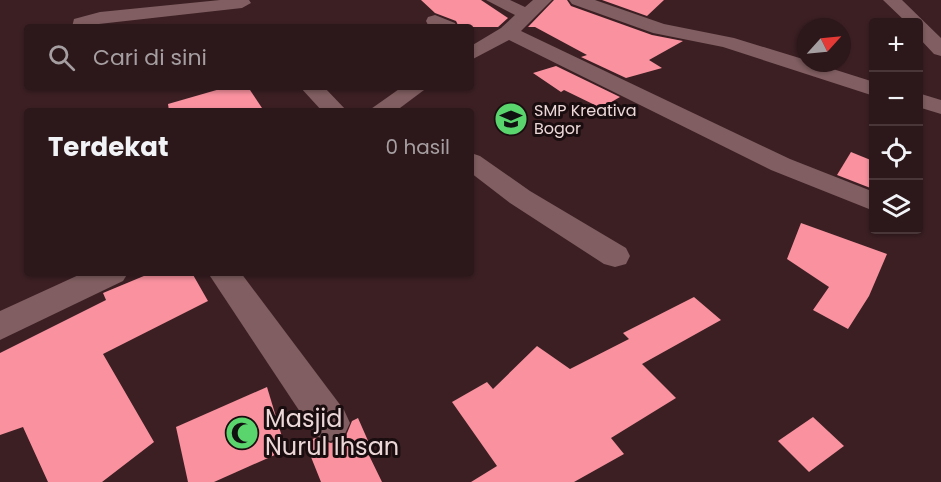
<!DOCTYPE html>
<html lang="id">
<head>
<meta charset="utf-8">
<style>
  body { margin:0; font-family:Poppins,sans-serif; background:#342023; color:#f1f3f6 }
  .controls { position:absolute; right:18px; top:18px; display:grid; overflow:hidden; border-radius:6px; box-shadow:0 2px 4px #0004 }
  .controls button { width:54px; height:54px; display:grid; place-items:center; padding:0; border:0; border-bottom:2px solid #483639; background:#2c171a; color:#f1f3f6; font:30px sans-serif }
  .compass { position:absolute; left:797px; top:18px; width:54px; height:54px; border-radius:50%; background:#2c171a; box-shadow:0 2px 4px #0004; rotate:63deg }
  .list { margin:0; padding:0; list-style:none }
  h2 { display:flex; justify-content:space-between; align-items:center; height:78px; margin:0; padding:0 24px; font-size:26px }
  h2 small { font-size:20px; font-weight:400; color:#a69fa2 }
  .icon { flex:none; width:33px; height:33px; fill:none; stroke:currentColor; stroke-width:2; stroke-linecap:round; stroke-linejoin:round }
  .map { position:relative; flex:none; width:941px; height:482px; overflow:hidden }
  .search { position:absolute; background:#2c171a; box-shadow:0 2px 4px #0004; left:24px; top:24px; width:450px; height:66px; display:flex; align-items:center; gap:15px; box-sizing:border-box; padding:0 21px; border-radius:6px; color:#a69fa2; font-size:22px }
  .panel { position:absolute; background:#2c171a; box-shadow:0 2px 4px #0004; left:24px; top:108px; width:450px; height:168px; border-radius:6px }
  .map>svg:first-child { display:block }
  .building { fill:#f9919f }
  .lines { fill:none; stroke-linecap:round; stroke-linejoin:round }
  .street { fill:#805e61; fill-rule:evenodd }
  .labels { text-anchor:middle; stroke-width:6; stroke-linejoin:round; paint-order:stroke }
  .far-poi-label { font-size:16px; fill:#ebd7d8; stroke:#1a0d0f; text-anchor:start }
  .near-poi-label { font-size:24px; fill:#ebd7d8; stroke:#1a0d0f; text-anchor:start }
</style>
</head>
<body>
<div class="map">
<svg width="941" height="482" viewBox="0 0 941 482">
  <rect width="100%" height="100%" fill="#3b1f23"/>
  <g class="building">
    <polygon points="421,0 481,0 508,18 498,27 459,27 456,21 435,13"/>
    <polygon points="554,0 567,0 571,6 652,35 683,41 649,60 662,68 626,78 581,57 587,55 535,27 528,27"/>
    <polygon points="602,0 664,0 647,16"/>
    <polygon points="556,66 620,97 601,108 564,90 561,92 533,73"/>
    <polygon points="227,87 248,87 264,111 169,111 168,104"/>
    <polygon points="851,152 873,161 873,189 837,175"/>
    <polygon points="801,223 887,254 869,296 848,329 813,310 829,287 787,259"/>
    <polygon points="151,273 192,273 208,301 103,354 154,442 102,482 48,482 23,427 0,435 0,353 106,300 103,293"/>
    <polygon points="694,297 721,320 642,364 676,398 611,438 624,454 574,482 471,482 497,466 452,402 487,382 493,389 537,346 570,369 629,339 623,333"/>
    <polygon points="267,387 286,450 214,482 188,482 176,427"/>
    <polygon points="813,417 844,446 809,472 778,441"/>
    <polygon points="358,418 369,443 364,445 382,482 321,482 305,442 315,438 331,443 345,438 352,421"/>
  </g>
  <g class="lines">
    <g class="street">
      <polygon points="220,0 249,0 251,3 242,8 72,27 74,19 100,12"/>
      <polygon points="486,0 510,0 525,7 533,0 552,0 521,31 790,159 874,192 874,211 771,170 509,40 471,60 471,46 501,28 515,15"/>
      <polygon points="569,0 595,0 664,24 734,38 806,60 806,63 814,63 874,82 874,96 723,47 653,33 572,4"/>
      <polygon points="883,0 902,0 941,38 941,56 934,54 918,37 918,22 906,22"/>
      <polygon points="435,15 455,23 457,27 428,25 426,21 428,17"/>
      <polygon points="300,87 324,87 347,111 322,111"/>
      <polygon points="402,87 428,87 396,111 368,111"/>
      <polygon points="918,93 941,100 941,114 918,107"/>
      <polygon points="471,153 480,156 530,191 626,248 630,256 626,264 615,267 604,264 510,203 471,173"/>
      <polygon points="83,273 128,273 123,281 0,340 0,311"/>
      <polygon points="208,273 241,273 344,410 350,423 344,436 330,441 316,436"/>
    </g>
  </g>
  <defs>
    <g id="school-disc" transform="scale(1.725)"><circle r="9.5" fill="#5ad56e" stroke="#1a0d0f"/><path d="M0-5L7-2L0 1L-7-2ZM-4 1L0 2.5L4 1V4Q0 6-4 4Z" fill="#111"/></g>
    <g id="mosque-disc" transform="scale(1.725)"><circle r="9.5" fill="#5ad56e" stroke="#1a0d0f"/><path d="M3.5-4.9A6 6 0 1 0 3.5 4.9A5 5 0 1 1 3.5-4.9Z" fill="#111"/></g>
  </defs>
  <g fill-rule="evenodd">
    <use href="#school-disc" x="511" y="119"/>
    <use href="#mosque-disc" x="242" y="433"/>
  </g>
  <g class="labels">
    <g class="far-poi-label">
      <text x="534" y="116">SMP Kreativa<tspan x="534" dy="18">Bogor</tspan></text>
    </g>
    <g class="near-poi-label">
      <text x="265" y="427">Masjid<tspan x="265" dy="28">Nurul Ihsan</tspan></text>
    </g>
  </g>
</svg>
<div class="controls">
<button>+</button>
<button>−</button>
<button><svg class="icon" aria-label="locate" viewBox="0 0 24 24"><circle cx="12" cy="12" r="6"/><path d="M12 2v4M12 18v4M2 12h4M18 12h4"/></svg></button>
<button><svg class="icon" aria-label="layers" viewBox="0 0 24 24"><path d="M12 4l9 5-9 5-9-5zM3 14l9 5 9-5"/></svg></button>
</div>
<svg class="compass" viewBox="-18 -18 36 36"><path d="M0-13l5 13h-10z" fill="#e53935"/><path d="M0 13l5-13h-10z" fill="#a69fa2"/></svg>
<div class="search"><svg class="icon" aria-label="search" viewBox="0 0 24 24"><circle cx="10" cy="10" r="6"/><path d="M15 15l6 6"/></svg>Cari di sini</div>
<section class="panel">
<h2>Terdekat<small>0 hasil</small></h2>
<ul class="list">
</ul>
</section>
</div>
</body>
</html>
